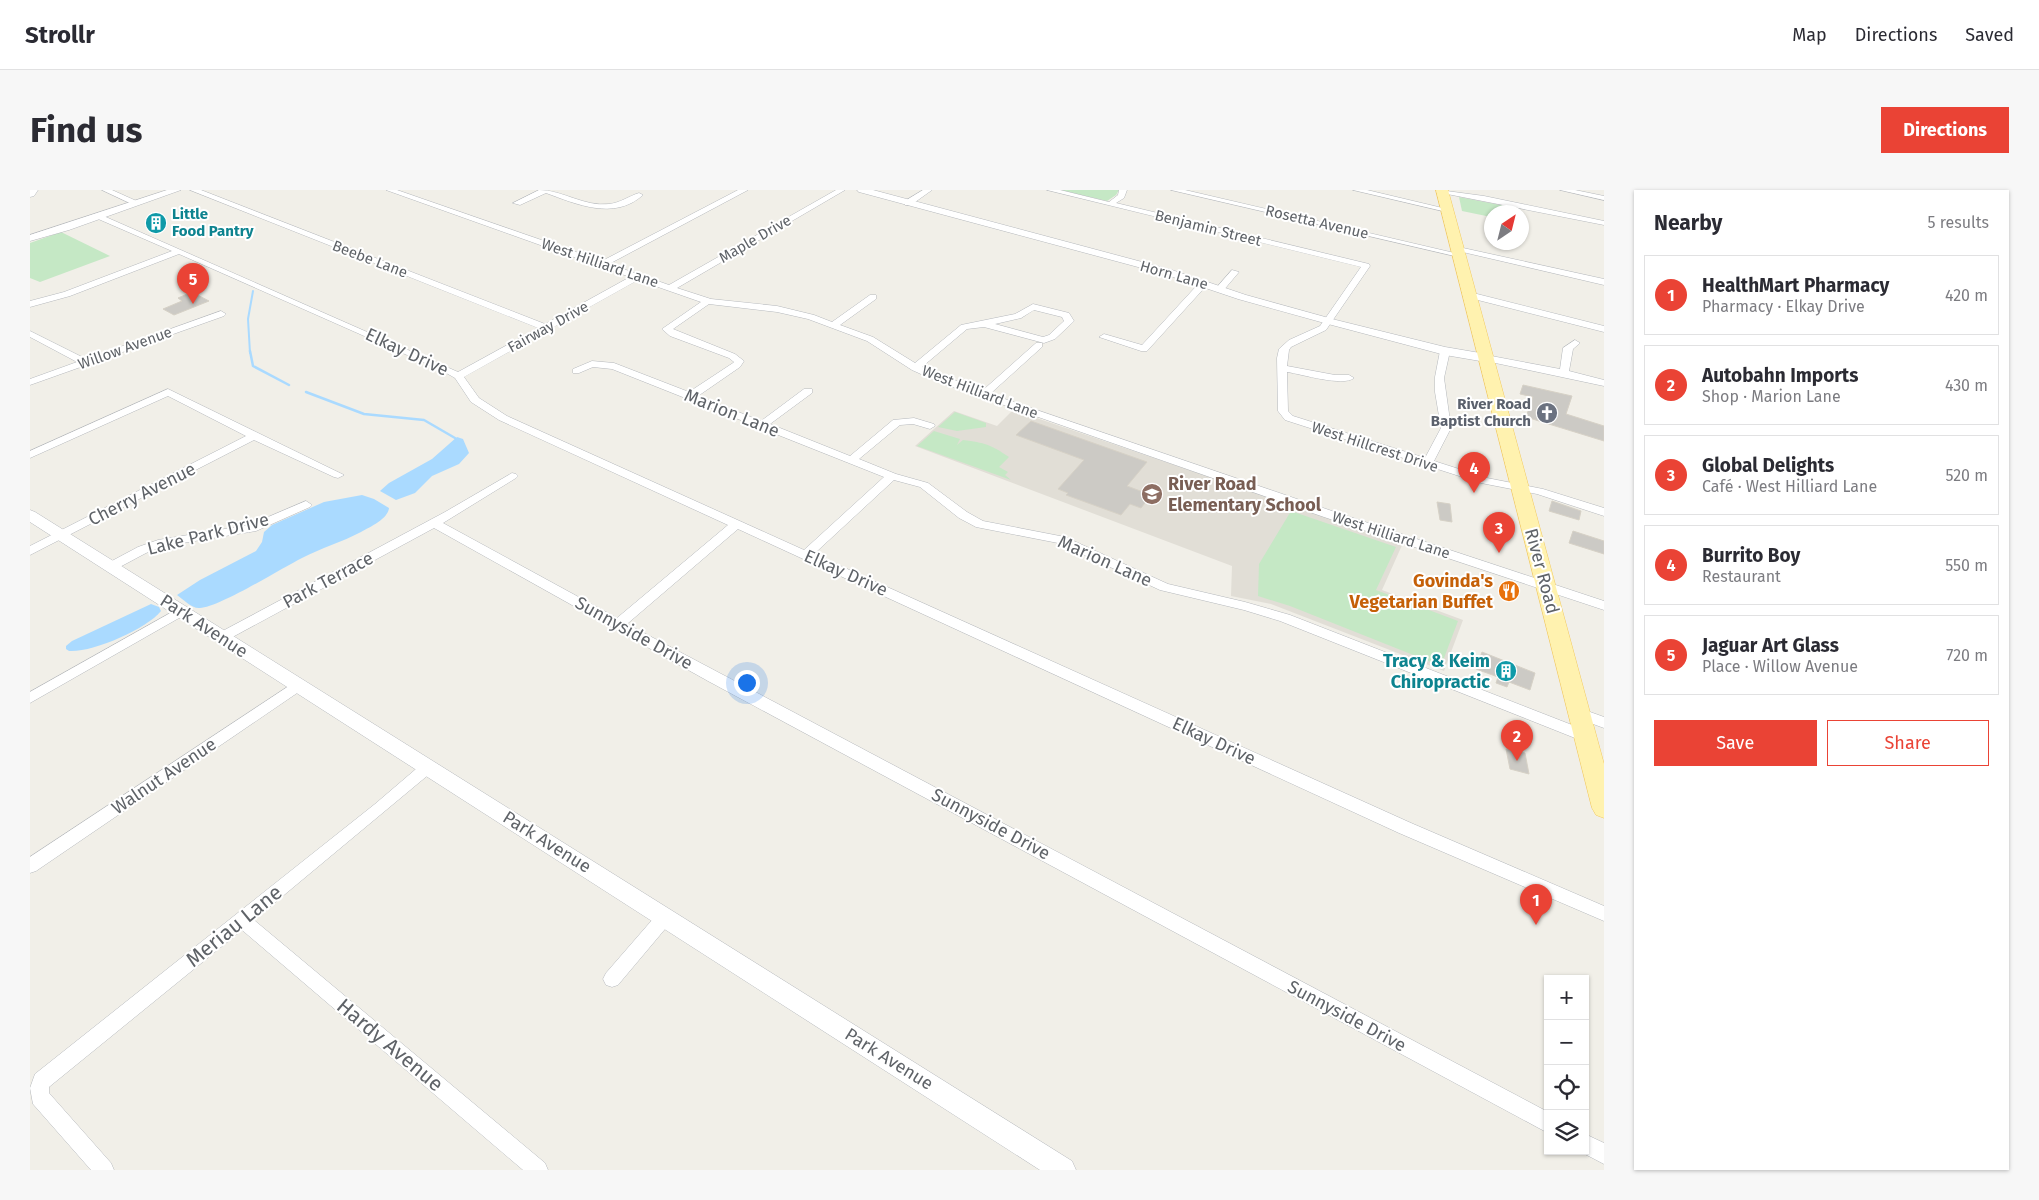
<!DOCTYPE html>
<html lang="en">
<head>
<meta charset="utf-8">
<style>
  body { margin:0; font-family:"Fira Sans",sans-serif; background:#f7f7f7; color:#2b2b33 }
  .controls { position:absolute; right:15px; bottom:15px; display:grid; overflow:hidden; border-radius:0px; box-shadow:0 1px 4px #0004 }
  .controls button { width:45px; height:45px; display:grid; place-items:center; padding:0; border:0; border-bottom:1px solid #e1e1e2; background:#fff; color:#2b2b33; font:25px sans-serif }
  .compass { position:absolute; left:1454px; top:15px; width:45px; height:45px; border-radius:50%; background:#fff; box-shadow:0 1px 4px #0004; rotate:35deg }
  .you { position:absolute; left:716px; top:492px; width:18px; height:18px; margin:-12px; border:4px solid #fff; border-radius:50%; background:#1a73e8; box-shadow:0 0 0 8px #1a73e833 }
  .badge { display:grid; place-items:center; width:32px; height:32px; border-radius:50%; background:#ea4335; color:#fff; font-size:16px; font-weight:700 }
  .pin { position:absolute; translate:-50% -41px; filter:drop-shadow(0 1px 2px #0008) }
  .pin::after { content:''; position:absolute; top:26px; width:18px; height:15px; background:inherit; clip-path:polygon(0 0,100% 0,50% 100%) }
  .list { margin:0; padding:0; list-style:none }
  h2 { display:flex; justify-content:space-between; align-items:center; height:65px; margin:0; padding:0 20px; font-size:21px }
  h2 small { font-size:16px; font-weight:400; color:#7c7c81 }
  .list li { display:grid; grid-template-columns:32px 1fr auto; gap:15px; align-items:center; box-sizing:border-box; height:80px; margin:0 10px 10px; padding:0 10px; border:1px solid #e1e1e2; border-radius:0px }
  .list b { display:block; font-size:19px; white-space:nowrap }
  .list p { margin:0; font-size:16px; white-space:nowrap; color:#7c7c81 }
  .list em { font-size:16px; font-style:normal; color:#7c7c81 }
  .actions { display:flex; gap:10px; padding:15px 20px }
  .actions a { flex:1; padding:11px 0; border:1px solid #ea4335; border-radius:0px; text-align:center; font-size:18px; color:#ea4335 }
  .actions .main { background:#ea4335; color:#fff }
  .icon { flex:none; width:28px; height:28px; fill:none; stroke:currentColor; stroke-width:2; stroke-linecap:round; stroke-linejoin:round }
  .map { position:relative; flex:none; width:1574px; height:980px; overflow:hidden; border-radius:0px }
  header { display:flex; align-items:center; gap:30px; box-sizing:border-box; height:70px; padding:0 25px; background:#fff; border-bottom:1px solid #e1e1e2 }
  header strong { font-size:24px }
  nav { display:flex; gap:28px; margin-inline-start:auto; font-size:18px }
  .intro { display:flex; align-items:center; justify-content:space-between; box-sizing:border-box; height:120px; padding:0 30px }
  h1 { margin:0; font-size:35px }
  .button { padding:12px 22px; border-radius:0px; background:#ea4335; color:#fff; font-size:18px; font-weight:700 }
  main { display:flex; gap:30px; padding:0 30px }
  aside { flex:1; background:#fff; border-radius:0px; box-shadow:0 1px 4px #0004 }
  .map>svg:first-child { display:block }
  .education { fill:#e1ded6 }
  .green { fill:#c5e8c5 }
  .water { fill:#aadaff }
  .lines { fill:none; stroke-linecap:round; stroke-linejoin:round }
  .stream-far1 { stroke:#aadaff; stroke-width:2 }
  .stream { stroke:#aadaff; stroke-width:2.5 }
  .building { fill:#cccac5; stroke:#d6d1c6 }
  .minor-casing { stroke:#b5b8bc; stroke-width:1 }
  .tertiary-casing { stroke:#b5b8bc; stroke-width:1 }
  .secondary-casing { stroke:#b6babf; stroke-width:1 }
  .primary-casing { stroke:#f2c960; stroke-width:1 }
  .minor { fill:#fff; fill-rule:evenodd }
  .tertiary { fill:#fff; fill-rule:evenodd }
  .secondary { fill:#fff; fill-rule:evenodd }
  .primary { fill:#fff2af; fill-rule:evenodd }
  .labels { text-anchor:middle; stroke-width:4; stroke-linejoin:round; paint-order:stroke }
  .far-culture-label { font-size:15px; font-weight:bold; fill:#0d838f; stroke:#fff; text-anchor:start }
  .far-street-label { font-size:15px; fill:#5f6368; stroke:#fff }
  .far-worship-label { font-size:15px; font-weight:bold; fill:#5b616d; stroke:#fff; text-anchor:end }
  .street-label { font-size:18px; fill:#5f6368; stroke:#fff }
  .education-label { font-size:18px; font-weight:bold; fill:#785e54; stroke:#fff; text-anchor:start }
  .food-label { font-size:18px; font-weight:bold; fill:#c56008; stroke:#fff; text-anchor:end }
  .culture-label { font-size:18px; font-weight:bold; fill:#0d838f; stroke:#fff; text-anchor:end }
  .near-street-label { font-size:21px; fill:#5f6368; stroke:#fff }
</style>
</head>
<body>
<header>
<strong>Strollr</strong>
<nav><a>Map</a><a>Directions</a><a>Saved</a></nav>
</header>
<div class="intro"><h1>Find us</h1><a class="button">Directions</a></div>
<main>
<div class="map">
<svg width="1574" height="980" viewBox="0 0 1574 980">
  <rect width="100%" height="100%" fill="#f1efe8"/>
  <polygon class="education" points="983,220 1373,353 1352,400 1433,430 1414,481 1241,414 1201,406 1202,376 885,256 924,221 967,236"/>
  <g class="green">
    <polygon points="1030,0 1089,0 1086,5 1077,11"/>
    <polygon points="1429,7 1486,18 1488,22 1462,22 1461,27 1432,21"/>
    <polygon points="31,42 80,66 10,92 0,88 0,53"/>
    <polygon points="925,222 956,233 956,237 927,241 908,237"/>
    <path d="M904 241 930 249 927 255 933 250C955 253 960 254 979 267L969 277 978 282 975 285 981 290 887 256Z"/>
    <polygon points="1261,321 1366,357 1346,400 1428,431 1411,476 1260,416 1228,406 1229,374"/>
  </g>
  <g class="water">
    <polygon points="427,247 433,249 439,263 429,274 402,286 385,303 366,310 350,301 359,293 402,269"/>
    <path d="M332 305 344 309 359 318C358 329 340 337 331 342 312 352 291 358 272 368 252 378 188 418 170 418 162 419 153 409 147 405L170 390 226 361 232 352 234 342 242 335 294 312Z"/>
    <path d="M121 414 129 417 131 421C117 439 61 463 39 461L36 459V456L42 451Z"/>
  </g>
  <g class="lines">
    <polyline class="stream-far1" points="220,163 218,129 223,101"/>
    <g class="stream">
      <polyline points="220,161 223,176 259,195"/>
      <polyline points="276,202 334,224 394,230 425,248"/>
    </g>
  </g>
  <g class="building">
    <polygon points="162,102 179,111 144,125 133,119 152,111 148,108"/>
    <polygon points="1493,195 1542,206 1536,224 1574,236 1574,251 1496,227 1503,207 1490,204"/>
    <polygon points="1001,231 1117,272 1097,296 1121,305 1111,318 1100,314 1091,325 1036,305 1038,303 1028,299 1054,270 986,245"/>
    <polygon points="1522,311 1551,321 1549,330 1519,321"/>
    <polygon points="1407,312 1420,314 1422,332 1410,330"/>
    <polygon points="1543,341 1574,351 1574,364 1539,353"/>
    <polygon points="1452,462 1505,483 1500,500 1479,492 1477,497 1466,493 1468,487 1446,479"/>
    <polygon points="1476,559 1495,563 1499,584 1480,579"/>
  </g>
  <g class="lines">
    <g class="minor-casing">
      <g id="minor">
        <polygon points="72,0 82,0 111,13 104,15"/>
        <path d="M160 0H171L515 134 600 87 356 0H367L572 71 708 0H718L579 74 639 95 806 0H815L647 98 681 109 747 116 784 125 802 132 840 105H846V109L810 135 843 147 885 173 931 135 985 124 1003 114 1039 123 1044 131 1042 133 1025 149 1014 153 954 137 937 139 892 177 952 201 1006 153H1012V157L960 204 1302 321 1574 411V420L1294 327 911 193 882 180 837 151 778 129 747 122 679 114 643 139 705 164 714 171 710 177 668 206 731 231 774 199H782V203L740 234 820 266 863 230 884 228 904 234 905 236 900 239 883 234 870 235 829 269 866 284 898 293 937 322 953 331 1035 347 1138 394 1215 412 1260 425 1560 542 1562 546 1560 550 1555 552 1550 550 1250 431 1214 420 1130 400 1028 353 946 337 929 328 890 297 864 290 784 364 1381 633 1574 716V731L1369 643 708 339 597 434 1518 922V943L678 491 404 338 197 450H187L185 447 187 444 415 322 482 283 486 284 488 286 486 288 413 333 587 428 698 335 469 230 441 212 425 188 411 180 149 64 40 106 0 117V111L34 102 142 61 66 28 65 26 69 24 428 182 508 138ZM608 90 671 112 632 139 640 146 699 168 704 172 703 173 659 202 584 173 562 171 543 179V183H549L563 177 582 179 854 287 774 360 477 226 449 208 434 187ZM1004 120 1032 127 1034 131 1019 145 1013 147 965 134 991 128Z"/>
        <path d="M509 0C533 0 554 17 579 14 590 13 599 6 609 3L613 5C584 31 546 14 516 3L490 15 483 13Z"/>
        <polygon points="893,0 902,0 881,15 875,15 875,11"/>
        <path d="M1017 0H1030L1079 12 1088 5 1089 0H1097L1094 8 1086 13 1339 74 1340 76 1296 140 1261 157 1259 160 1257 176 1305 185H1319L1324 188C1313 197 1271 184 1257 182L1258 221 1263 226 1395 268 1411 238 1405 202V187L1410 161 1415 158 1418 159 1420 161 1414 188 1421 238 1404 271 1457 288 1513 299 1574 318V326L1507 304 1451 293 1255 230 1248 221 1247 168 1249 159 1259 150 1290 136 1331 77Z"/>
        <polygon points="1141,0 1155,0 1433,65 1429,67"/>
        <polygon points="1323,0 1337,0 1421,20 1417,22"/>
        <polygon points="1409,0 1454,6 1574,31 1574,35 1412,3"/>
        <polygon points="1530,0 1545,0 1574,6 1574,10"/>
        <polygon points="1424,56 1574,89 1574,95 1424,60"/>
        <polygon points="1202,80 1209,82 1193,101 1187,101 1187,97"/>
        <polygon points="1174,90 1177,91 1177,95 1117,161 1111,161 1069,147 1074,144 1112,155 1171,91"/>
        <polygon points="1439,102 1574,136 1574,142 1436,107 1436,103"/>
        <polygon points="191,121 196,124 194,126 0,195 0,189 47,172 0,147 0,141 56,169"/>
        <polygon points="1545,150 1550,153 1543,159 1539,181 1574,190 1574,196 1456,171 1451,168 1456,165 1530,179 1533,158"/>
        <polygon points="138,199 314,285 308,288 304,287 224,250 0,365 0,356 216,246 138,206 0,268 0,261"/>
        <polygon points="276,311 282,315 280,317 226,341 134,356 116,363 86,379 82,380 76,376 78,373 108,357 128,350 219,335"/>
        <polygon points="151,417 156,418 157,421 156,424 0,513 0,502"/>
        <polygon points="268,490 273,491 275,495 273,499 6,681 0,683 0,667"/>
        <polygon points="1549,518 1574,527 1574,538 1544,527 1542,523 1544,519"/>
        <polygon points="398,571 403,573 405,577 403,581 224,730 515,973 518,980 493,980 212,740 19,897 19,903 81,973 84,980 61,980 3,914 0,898 5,884 345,614 393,573"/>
        <polygon points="635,719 641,722 643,727 641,732 588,795 582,797 576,795 573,789 576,783 629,722"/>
        <polygon points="1555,944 1574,953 1574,974 1549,961 1555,961"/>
      </g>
    </g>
    <g class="tertiary-casing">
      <g id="tertiary">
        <polygon points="137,0 151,0 39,40 0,51 0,45"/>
        <polygon points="827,0 843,0 1142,80 1216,105 1306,130 1415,157 1456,164 1462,168 1456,172 1415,165 1298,134 1208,109 1134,84 829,2"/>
        <polygon points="0,320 5,322 1042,971 1046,980 1010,980 0,332"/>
      </g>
    </g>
    <g class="secondary-casing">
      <polygon id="secondary" points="0,0 8,0 4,6 0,7"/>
    </g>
    <g class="primary-casing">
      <polygon id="primary" points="1406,0 1418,0 1574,574 1574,628 1566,625 1562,618"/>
    </g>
    <use href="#minor" class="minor"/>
    <use href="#tertiary" class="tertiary"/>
    <use href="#secondary" class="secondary"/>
    <use href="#primary" class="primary"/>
  </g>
  <defs>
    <g id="building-disc" transform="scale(1.125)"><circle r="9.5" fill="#0f9aa8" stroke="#fff"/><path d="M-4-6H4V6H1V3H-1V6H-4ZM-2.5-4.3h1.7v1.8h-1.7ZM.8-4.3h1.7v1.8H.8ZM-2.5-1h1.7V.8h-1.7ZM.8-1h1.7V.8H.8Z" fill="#fff"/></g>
    <g id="church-disc" transform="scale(1.125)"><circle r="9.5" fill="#6b7280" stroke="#fff"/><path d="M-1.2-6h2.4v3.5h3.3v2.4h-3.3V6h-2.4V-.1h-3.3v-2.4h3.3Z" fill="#fff"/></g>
    <g id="school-disc" transform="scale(1.125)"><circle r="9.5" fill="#8d6e63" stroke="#fff"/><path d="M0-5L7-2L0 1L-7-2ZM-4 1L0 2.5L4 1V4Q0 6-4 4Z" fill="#fff"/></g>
    <g id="restaurant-disc" transform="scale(1.125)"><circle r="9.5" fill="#e8710a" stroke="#fff"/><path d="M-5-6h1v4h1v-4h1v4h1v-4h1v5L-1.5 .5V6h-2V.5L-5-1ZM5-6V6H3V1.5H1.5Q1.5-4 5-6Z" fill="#fff"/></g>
  </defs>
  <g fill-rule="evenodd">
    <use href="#building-disc" x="126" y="33"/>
    <use href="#church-disc" x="1517" y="223"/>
    <use href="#school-disc" x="1122" y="304"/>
    <use href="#restaurant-disc" x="1479" y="401"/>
    <use href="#building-disc" x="1476" y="481"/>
  </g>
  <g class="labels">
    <g class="far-culture-label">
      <text x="142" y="29">Little<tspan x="142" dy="17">Food Pantry</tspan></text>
    </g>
    <g class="far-street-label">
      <text transform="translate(1287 32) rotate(13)" y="5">Rosetta Avenue</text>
      <text transform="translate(1178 38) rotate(14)" y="5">Benjamin Street</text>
      <text transform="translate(725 49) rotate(-30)" y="5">Maple Drive</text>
      <text transform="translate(340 69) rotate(21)" y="5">Beebe Lane</text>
      <text transform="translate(570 73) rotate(19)" y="5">West Hilliard Lane</text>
      <text transform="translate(1144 85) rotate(16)" y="5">Horn Lane</text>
      <text transform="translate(518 137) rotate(-29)" y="5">Fairway Drive</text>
      <text transform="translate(95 158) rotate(-20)" y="5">Willow Avenue</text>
      <text transform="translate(950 202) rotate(21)" y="5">West Hilliard Lane</text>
      <text transform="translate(1345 257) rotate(18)" y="5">West Hillcrest Drive</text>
      <text transform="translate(1361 345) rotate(18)" y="5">West Hilliard Lane</text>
    </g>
    <g class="far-worship-label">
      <text x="1501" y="219">River Road<tspan x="1501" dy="17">Baptist Church</tspan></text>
    </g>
    <g class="street-label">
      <text transform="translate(377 162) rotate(25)" y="6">Elkay Drive</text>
      <text transform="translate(702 223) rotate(22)" y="6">Marion Lane</text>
      <text transform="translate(112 304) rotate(-27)" y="6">Cherry Avenue</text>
      <text transform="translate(178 344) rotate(-14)" y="6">Lake Park Drive</text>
      <text transform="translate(1075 371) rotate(24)" y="6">Marion Lane</text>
      <text transform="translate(1512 381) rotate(75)" y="6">River Road</text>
      <text transform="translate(816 383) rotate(24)" y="6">Elkay Drive</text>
      <text transform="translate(298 390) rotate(-28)" y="6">Park Terrace</text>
      <text transform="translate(174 436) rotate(33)" y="6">Park Avenue</text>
      <text transform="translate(604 443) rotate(29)" y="6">Sunnyside Drive</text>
      <text transform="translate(1184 551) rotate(25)" y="6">Elkay Drive</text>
      <text transform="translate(134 586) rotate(-34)" y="6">Walnut Avenue</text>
      <text transform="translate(961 634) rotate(28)" y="6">Sunnyside Drive</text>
      <text transform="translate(517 652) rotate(32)" y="6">Park Avenue</text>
      <text transform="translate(1317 826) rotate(28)" y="6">Sunnyside Drive</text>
      <text transform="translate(859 869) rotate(32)" y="6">Park Avenue</text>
    </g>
    <g class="education-label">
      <text x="1138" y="300">River Road<tspan x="1138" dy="21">Elementary School</tspan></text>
    </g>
    <g class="food-label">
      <text x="1463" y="397">Govinda's<tspan x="1463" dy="21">Vegetarian Buffet</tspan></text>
    </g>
    <g class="culture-label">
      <text x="1460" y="477">Tracy &amp; Keim<tspan x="1460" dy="21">Chiropractic</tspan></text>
    </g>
    <g class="near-street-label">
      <text transform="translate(204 736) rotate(-39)" y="7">Meriau Lane</text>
      <text transform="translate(360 855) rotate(40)" y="7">Hardy Avenue</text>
    </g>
  </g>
</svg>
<div class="controls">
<button>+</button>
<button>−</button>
<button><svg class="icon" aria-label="locate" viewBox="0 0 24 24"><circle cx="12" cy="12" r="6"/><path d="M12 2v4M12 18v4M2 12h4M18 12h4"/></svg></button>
<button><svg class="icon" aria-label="layers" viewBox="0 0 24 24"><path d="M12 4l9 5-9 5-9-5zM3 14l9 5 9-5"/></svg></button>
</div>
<svg class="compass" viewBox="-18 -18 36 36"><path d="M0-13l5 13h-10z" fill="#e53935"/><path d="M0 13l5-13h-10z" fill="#7c7c81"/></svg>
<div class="you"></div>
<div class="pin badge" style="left:1506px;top:735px">1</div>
<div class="pin badge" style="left:1487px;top:571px">2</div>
<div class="pin badge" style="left:1469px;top:363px">3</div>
<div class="pin badge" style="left:1444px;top:303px">4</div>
<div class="pin badge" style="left:163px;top:114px">5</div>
</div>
<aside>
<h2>Nearby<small>5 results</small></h2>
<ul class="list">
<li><span class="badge">1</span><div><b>HealthMart Pharmacy</b><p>Pharmacy · Elkay Drive</p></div><em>420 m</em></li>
<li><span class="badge">2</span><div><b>Autobahn Imports</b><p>Shop · Marion Lane</p></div><em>430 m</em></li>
<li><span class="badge">3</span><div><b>Global Delights</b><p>Café · West Hilliard Lane</p></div><em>520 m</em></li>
<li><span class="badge">4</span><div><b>Burrito Boy</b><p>Restaurant</p></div><em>550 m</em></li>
<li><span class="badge">5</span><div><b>Jaguar Art Glass</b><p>Place · Willow Avenue</p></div><em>720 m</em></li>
</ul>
<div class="actions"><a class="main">Save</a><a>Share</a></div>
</aside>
</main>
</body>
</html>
